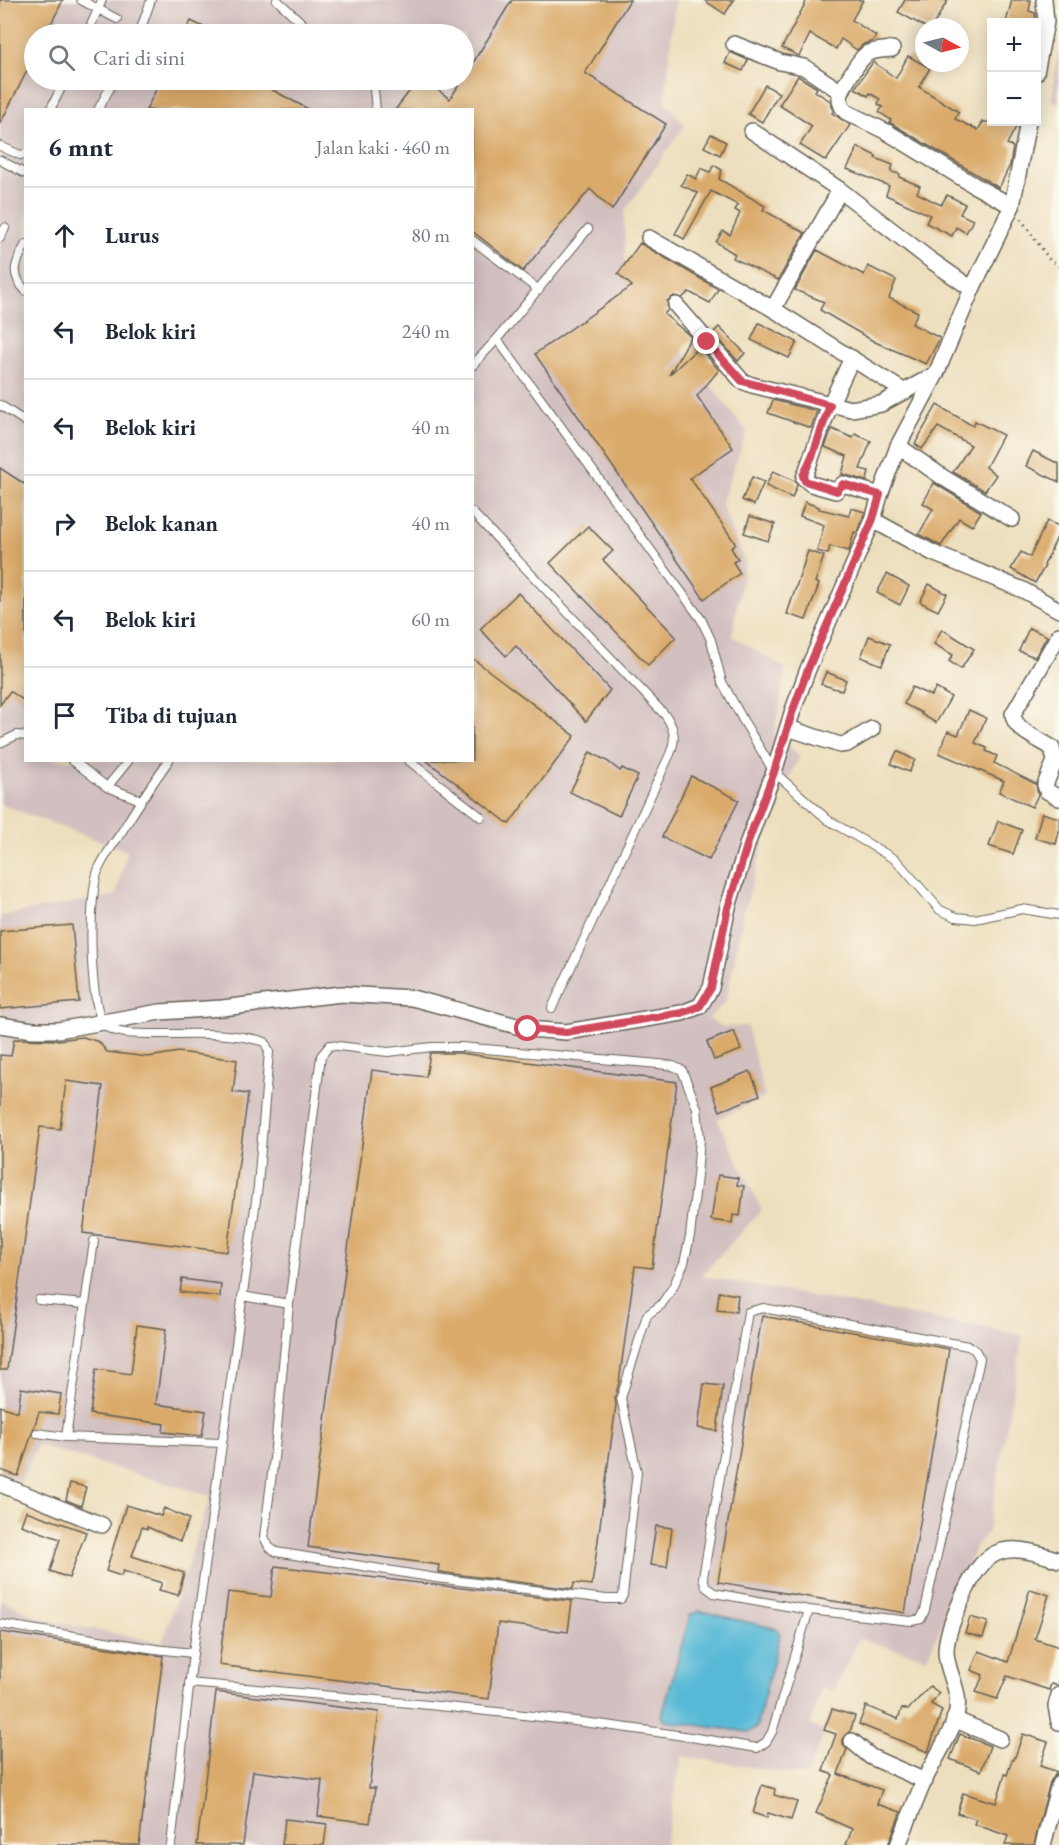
<!DOCTYPE html>
<html lang="id">
<head>
<meta charset="utf-8">
<style>
  body { margin:0; font-family:"EB Garamond",serif; background:#f2f2f3; color:#1f2937 }
  .controls { position:absolute; right:18px; top:18px; display:grid; overflow:hidden; border-radius:0px; box-shadow:0 3px 15px #0003 }
  .controls button { width:54px; height:54px; display:grid; place-items:center; padding:0; border:0; border-bottom:2px solid #e0e1e3; background:#fff; color:#1f2937; font:30px sans-serif }
  .compass { position:absolute; left:915px; top:18px; width:54px; height:54px; border-radius:50%; background:#fff; box-shadow:0 3px 15px #0003; rotate:97deg }
  .stop { position:absolute; width:18px; height:18px; margin:-14px; border:4px solid #d1495b; border-radius:50%; background:#fff }
  .stop.end { background:#d1495b; border-color:#fff; box-shadow:0 2px 6px #0008 }
  .list { margin:0; padding:0; list-style:none }
  h2 { display:flex; justify-content:space-between; align-items:center; height:78px; margin:0; padding:0 24px; font-size:26px }
  h2 small { font-size:20px; font-weight:400; color:#747a83 }
  .list li { display:grid; grid-template-columns:39px 1fr auto; gap:18px; align-items:center; box-sizing:border-box; height:96px; padding:0 24px; border-top:2px solid #e0e1e3 }
  .list b { display:block; font-size:22px; white-space:nowrap }
  .list em { font-size:20px; font-style:normal; color:#747a83 }
  .icon { flex:none; width:33px; height:33px; fill:none; stroke:currentColor; stroke-width:2; stroke-linecap:round; stroke-linejoin:round }
  .map { position:relative; flex:none; width:1059px; height:1845px; overflow:hidden }
  .search { position:absolute; background:#fff; box-shadow:0 3px 15px #0003; left:24px; top:24px; width:450px; height:66px; display:flex; align-items:center; gap:15px; box-sizing:border-box; padding:0 21px; border-radius:33px; color:#747a83; font-size:22px }
  .panel { position:absolute; background:#fff; box-shadow:0 3px 15px #0003; left:24px; top:108px; width:450px; height:654px; border-radius:0px }
  .map>svg:first-child { display:block }
  .industrial { fill:#d2bfc0; fill-rule:evenodd }
  .water { fill:#59b9d7; stroke:#3a6a7a; stroke-width:1.5 }
  .building { fill:#daaa6a }
  .lines { fill:none; stroke-linecap:round; stroke-linejoin:round }
  .lane-casing { stroke:#656055; stroke-width:10 }
  .street-casing { stroke:#656055; stroke-width:18 }
  .path { stroke:#656055; stroke-width:3; stroke-dasharray:1.5 4.5; stroke-linecap:butt }
  .lane { stroke:#fff; stroke-width:8 }
  .street { stroke:#fff; stroke-width:15 }
  .route { stroke:#d1495b; stroke-width:8 }
</style>
</head>
<body>
<div class="map">
<svg width="1059" height="1845" viewBox="0 0 1059 1845">
  <rect width="100%" height="100%" fill="#fbf7ec"/>
  <filter id="ink" filterUnits="userSpaceOnUse"><feTurbulence type="fractalNoise" baseFrequency=".0167" numOctaves="2"/><feDisplacementMap in="SourceGraphic" scale="12" xChannelSelector="R" yChannelSelector="G"/><feConvolveMatrix kernelMatrix="1 2 1 2 8 2 1 2 1" color-interpolation-filters="sRGB"/></filter>
  <filter id="wash" filterUnits="userSpaceOnUse"><feTurbulence type="fractalNoise" baseFrequency=".008" numOctaves="4" result="noise"/><feDisplacementMap in="SourceGraphic" scale="24" xChannelSelector="R" yChannelSelector="G"/><feGaussianBlur stdDeviation="1.35" result="paint"/><feColorMatrix in="noise" values="0 0 0 0 0 0 0 0 0 0 0 0 0 0 0 0 0 1.4 0 .05"/><feComposite in="paint" operator="in"/></filter>
  <g filter="url(#wash)">
    <rect width="100%" height="100%" fill="#eddfbe"/>
    <g class="industrial">
      <path d="M0 0H675L665 101 685 125 624 212 625 279 747 431 721 503 745 563 732 636 786 669 774 735 800 756 774 807 744 912 726 1001 708 1019 723 1027 747 1026 765 1097 717 1119 762 1210 701 1276 1023 1335 988 1531 977 1544 927 1658 859 1639 833 1691 821 1688 810 1725 825 1732 807 1776 682 1756 665 1845H0V1599L41 1619 162 1643 210 1496 37 1445 21 1482 0 1475V916L116 895 127 851 0 804ZM34 34H464V80H34ZM26 110H472V760H26Z"/>
      <polygon points="1059,49 1059,103 1051,100"/>
    </g>
    <polygon class="water" points="700,1611 777,1629 780,1635 756,1728 749,1732 665,1721 662,1716 690,1615"/>
    <g id="blocks">
      <g class="building">
        <polygon points="0,0 63,0 46,34 34,34 34,57 0,124"/>
        <polygon points="512,0 630,0 585,73 666,124 612,210 590,189 523,271 472,231 472,110 395,110 418,80 424,80 450,99 462,80 464,80 464,77"/>
        <polygon points="704,0 734,0 725,14"/>
        <polygon points="807,0 863,0 852,20 876,36 873,41 864,44 857,50 841,39 836,49 810,34 799,56 782,48"/>
        <polygon points="905,0 948,0 932,27 925,27 898,12"/>
        <polygon points="1012,0 1031,0 1029,11 1035,13 1036,22 1006,22"/>
        <polygon points="191,21 218,34 184,34"/>
        <polygon points="730,52 748,60 743,71 725,63"/>
        <polygon points="908,56 930,68 919,87 959,112 955,119 978,130 983,122 1005,122 1016,127 1007,144 1013,147 1010,165 999,188 889,122 891,120 879,112 883,107 878,104 880,99 870,93 868,96 855,88 873,62 896,78"/>
        <polygon points="798,76 817,88 815,91 830,101 833,111 832,113 850,125 826,161 800,145 812,126 779,105"/>
        <polygon points="161,80 269,80 265,86 310,110 146,110"/>
        <polygon points="765,85 779,93 762,122 748,114"/>
        <polygon points="711,134 726,142 720,155 704,147"/>
        <polygon points="858,147 876,156 875,158 893,165 891,172 900,174 899,177 920,186 917,193 941,205 947,195 965,204 960,214 973,220 966,233 956,227 952,236 926,223 930,215 886,195 889,186 847,169"/>
        <polygon points="714,165 722,170 719,179 765,206 763,210 805,233 778,280 733,258 735,254 716,242 723,231 730,235 740,213 735,210 738,205 711,191 684,239 675,234 698,193 681,185 687,174 696,179 701,168 710,172"/>
        <polygon points="640,243 718,289 710,303 689,292 682,298 674,296 667,301 668,310 664,314 691,337 669,375 699,347 719,370 697,396 733,448 690,478 736,544 731,548 738,559 733,562 740,573 704,599 535,354 632,286 618,274"/>
        <polygon points="817,250 864,275 868,266 896,280 889,298 918,312 912,324 940,338 926,364 875,342 837,320 820,310 824,302 795,290"/>
        <polygon points="759,323 797,342 789,358 751,340"/>
        <polygon points="719,327 745,353 738,361 713,333"/>
        <polygon points="773,400 817,411 811,428 768,413"/>
        <polygon points="937,405 973,426 975,421 1003,435 986,467 996,475 985,491 953,472 971,445 938,427 922,449 915,444"/>
        <polygon points="832,429 853,438 855,434 871,441 860,469 869,471 867,481 842,474 847,456 825,447"/>
        <polygon points="1033,451 1059,464 1059,482 1026,466"/>
        <polygon points="0,468 26,485 26,702 10,691 0,705"/>
        <polygon points="773,471 795,481 797,485 792,498 766,486"/>
        <polygon points="752,477 764,482 754,505 742,500"/>
        <polygon points="934,483 981,512 972,526 959,518 941,546 919,534 933,509 923,503"/>
        <polygon points="805,502 819,507 819,509 849,516 851,508 865,512 857,533 854,532 849,551 830,546 828,554 817,551 824,525 800,516"/>
        <polygon points="750,516 775,524 768,541 744,533"/>
        <polygon points="1047,521 1059,526 1059,533 1044,565 1045,566 1035,583 1011,569 1021,552 1030,557"/>
        <polygon points="588,526 613,551 603,560 676,637 648,665 550,563"/>
        <polygon points="808,551 824,556 815,582 819,584 806,620 787,614"/>
        <polygon points="887,574 909,586 900,605 877,593"/>
        <polygon points="929,584 947,594 938,611 920,602"/>
        <polygon points="518,593 610,690 586,721 516,646 506,656 480,629"/>
        <polygon points="1029,628 1047,636 1035,657 1019,651"/>
        <polygon points="942,629 974,649 961,669 949,661 953,655 934,644"/>
        <polygon points="869,636 890,644 882,665 861,657"/>
        <polygon points="472,658 575,736 509,824 426,760 472,760"/>
        <polygon points="826,672 846,680 842,691 821,684"/>
        <polygon points="912,687 931,696 936,688 951,697 936,723 921,714 922,713 904,704"/>
        <polygon points="969,710 986,718 975,743 987,748 986,751 997,756 994,763 1036,784 1038,795 1032,807 999,792 1004,781 939,753 948,731 958,735"/>
        <polygon points="897,751 915,760 909,772 891,764"/>
        <polygon points="590,752 607,761 620,771 622,768 638,776 619,816 570,792"/>
        <polygon points="691,776 739,800 709,860 662,837"/>
        <polygon points="1042,813 1059,818 1059,832 1056,844 1035,838"/>
        <polygon points="998,821 1022,830 1013,854 989,846"/>
        <polygon points="72,925 79,1002 0,1009 0,931"/>
        <polygon points="734,1031 741,1050 714,1060 707,1042"/>
        <polygon points="83,1037 99,1042 107,1052 148,1057 179,1052 237,1060 233,1092 248,1094 227,1252 83,1233 103,1086 66,1081 60,1129 40,1127 7,1370 0,1370 0,1055 11,1056 14,1039 58,1040"/>
        <polygon points="430,1053 459,1053 677,1082 652,1268 635,1266 619,1383 615,1397 616,1405 592,1585 574,1583 573,1589 438,1572 439,1565 308,1547 372,1070 426,1077"/>
        <polygon points="750,1071 760,1095 720,1111 711,1087"/>
        <polygon points="718,1175 738,1178 737,1185 744,1186 740,1216 733,1215 732,1223 711,1220"/>
        <polygon points="182,1279 221,1284 220,1297 180,1292"/>
        <polygon points="719,1292 738,1295 736,1312 717,1310"/>
        <polygon points="762,1316 949,1349 905,1613 718,1582"/>
        <polygon points="137,1325 166,1329 156,1404 206,1411 202,1436 163,1432 164,1424 90,1414 96,1369 131,1374"/>
        <polygon points="704,1384 723,1386 717,1431 698,1428"/>
        <polygon points="21,1388 61,1394 58,1414 39,1412 18,1476 0,1470 0,1406 18,1412"/>
        <polygon points="70,1483 86,1487 81,1506 66,1500"/>
        <polygon points="126,1505 161,1516 164,1508 189,1519 180,1541 147,1527 147,1529 142,1527 132,1556 184,1573 178,1595 159,1590 162,1583 123,1571 121,1576 106,1571"/>
        <polygon points="26,1511 86,1532 69,1578 50,1571 60,1539 21,1525"/>
        <polygon points="656,1526 672,1528 667,1567 650,1565"/>
        <polygon points="275,1566 572,1601 568,1632 498,1623 489,1699 219,1665 228,1592 271,1597"/>
        <polygon points="1030,1589 1049,1595 1035,1639 1059,1647 1059,1686 1051,1684 1049,1690 1007,1676 997,1699 976,1692 983,1675 971,1670 979,1651 1008,1662"/>
        <polygon points="970,1617 988,1622 983,1638 965,1633"/>
        <polygon points="0,1632 163,1656 139,1845 0,1845"/>
        <polygon points="930,1686 939,1693 931,1704 942,1710 928,1752 859,1724 866,1706 898,1719 902,1708 908,1710"/>
        <polygon points="216,1692 379,1712 369,1788 375,1788 370,1823 318,1816 322,1780 253,1771 243,1845 197,1845"/>
        <polygon points="832,1709 855,1716 850,1732 843,1739 843,1745 847,1749 838,1774 882,1790 877,1804 901,1812 888,1845 846,1845 852,1829 816,1813 833,1775 823,1771 836,1734 824,1730"/>
        <polygon points="960,1734 990,1746 981,1771 950,1759"/>
        <polygon points="1023,1734 1048,1742 1040,1766 1057,1772 1050,1782 1034,1845 1005,1845 1008,1836 974,1824 976,1819 957,1813 963,1793 996,1803 1005,1774 1007,1775 1012,1760 1014,1760"/>
        <polygon points="762,1785 775,1789 774,1795 797,1802 791,1820 768,1813 767,1818 753,1813"/>
        <polygon points="285,1819 327,1824 324,1845 282,1845"/>
      </g>
    </g>
  </g>
  <g filter="url(#ink)">
    <use href="#blocks" fill-opacity="0" stroke="#656055" stroke-width="1.5"/>
    <g class="lines">
      <g class="lane-casing">
        <g id="lane">
          <polyline points="81,0 117,19"/>
          <polyline points="277,0 305,26 322,34"/>
          <polyline points="87,34 102,0"/>
          <polyline points="139,34 151,0"/>
          <polyline points="373,80 376,110"/>
          <polyline points="50,110 65,80"/>
          <polyline points="98,110 114,80"/>
          <polyline points="0,146 20,155 26,154"/>
          <polyline points="0,160 26,174"/>
          <polyline points="0,238 5,228"/>
          <polyline points="472,240 539,290"/>
          <path d="M26 244C16 262 9 274 26 291"/>
          <polyline points="497,339 701,619 711,640 722,682 743,720 774,772 828,820 896,860 940,910 956,917 975,919 1022,909 1059,915"/>
          <polyline points="472,366 497,339 588,229"/>
          <polyline points="0,405 26,422"/>
          <path d="M472 512 666 716C675 730 676 740 670 754L552 1008"/>
          <polyline points="0,743 17,735 26,736"/>
          <polyline points="72,760 107,787"/>
          <polyline points="129,760 107,787 141,800"/>
          <polyline points="408,760 481,817"/>
          <polygon points="330,1045 388,1052 432,1047 461,1047 659,1064 673,1066 682,1070 697,1108 700,1139 697,1176 690,1236 684,1263 673,1287 661,1305 647,1315 621,1398 637,1472 623,1595 621,1599 606,1599 436,1578 276,1552 269,1547 264,1537 274,1458 289,1304 321,1056"/>
          <polyline points="242,1296 289,1304"/>
          <polyline points="39,1300 85,1304"/>
          <polyline points="37,1433 66,1437 222,1443"/>
          <polyline points="66,1437 94,1241"/>
          <path d="M0 1624 155 1649 193 1653 258 1186 269 1052 265 1042C219 1028 172 1037 125 1033 116 1031 107 1030 102 1021 89 997 88 892 99 868 105 856 113 844 121 833 136 808 152 784 169 760"/>
          <path d="M189 1683C379 1700 569 1715 757 1748L766 1742 772 1732 809 1610 911 1621 921 1619 925 1610 980 1359 975 1350 968 1346 763 1308 748 1312 703 1578 706 1587 714 1593 809 1610"/>
          <polyline points="171,1845 193,1653"/>
        </g>
      </g>
      <g class="street-casing">
        <g id="street">
          <polyline points="734,44 780,62 804,67 841,92"/>
          <path d="M892 49C884 50 875 50 868 53 861 56 840 90 840 98 840 104 842 108 846 112L887 132 977 187 1012 206"/>
          <polyline points="1036,73 1046,22 1044,0"/>
          <polyline points="752,131 840,190 929,259 972,289"/>
          <polyline points="649,238 773,309 905,392"/>
          <polyline points="676,305 742,381 752,385 851,409 881,404 936,374"/>
          <polyline points="773,309 840,190"/>
          <polyline points="852,358 830,405 804,478 811,484 836,491 843,484 880,495"/>
          <polyline points="898,446 944,478 1012,519"/>
          <polyline points="873,520 933,553 1023,590 1059,610"/>
          <path d="M1059 635 1013 714C1014 731 1040 739 1052 748L1055 761 1045 785 1047 791 1059 798"/>
          <polyline points="788,728 840,745 847,744 872,729"/>
          <polyline points="0,1025 33,1030 58,1030 160,1012 222,1008 341,994 412,998 528,1029 566,1032 682,1013 700,1006 711,988 728,907 749,839 774,772 793,710 808,669 873,520 880,495 898,446 936,374 972,289 1012,206 1028,122"/>
          <polyline points="0,1484 102,1525"/>
          <polyline points="1059,1695 1056,1706 1059,1722"/>
          <polyline points="954,1719 1000,1739"/>
          <polyline points="852,1741 871,1757 925,1781"/>
          <path d="M898 1845C907 1824 915 1802 924 1781 934 1760 948 1740 955 1719 964 1692 947 1676 946 1652 946 1635 954 1618 960 1603 984 1547 1001 1540 1059 1560"/>
          <polyline points="1043,1845 1059,1784"/>
        </g>
      </g>
      <polyline class="path" points="1021,219 1049,259 1059,266"/>
      <use href="#lane" class="lane"/>
      <use href="#street" class="street"/>
    </g>
  </g>
  <g class="lines" filter="url(#ink)">
    <polyline class="route" points="528,1029 566,1032 682,1013 700,1006 711,988 728,908 749,839 774,772 793,710 808,669 873,519 880,495 843,484 837,491 805,481 803,476 813,454 830,405 742,381 707,342"/>
  </g>
</svg>
<div class="controls">
<button>+</button>
<button>−</button>
</div>
<svg class="compass" viewBox="-18 -18 36 36"><path d="M0-13l5 13h-10z" fill="#e53935"/><path d="M0 13l5-13h-10z" fill="#747a83"/></svg>
<div class="stop" style="left:528px;top:1029px"></div>
<div class="stop end" style="left:707px;top:342px"></div>
<div class="search"><svg class="icon" aria-label="search" viewBox="0 0 24 24"><circle cx="10" cy="10" r="6"/><path d="M15 15l6 6"/></svg>Cari di sini</div>
<section class="panel">
<h2>6 mnt<small>Jalan kaki · 460 m</small></h2>
<ul class="list">
<li><svg class="icon" aria-label="ahead" viewBox="0 0 24 24"><path d="M12 20V5M6 11l6-6 6 6"/></svg><div><b>Lurus</b></div><em>80 m</em></li>
<li><svg class="icon" aria-label="left" viewBox="0 0 24 24"><path d="M17 20v-9H6M10 6l-5 5 5 5"/></svg><div><b>Belok kiri</b></div><em>240 m</em></li>
<li><svg class="icon" aria-label="left" viewBox="0 0 24 24"><path d="M17 20v-9H6M10 6l-5 5 5 5"/></svg><div><b>Belok kiri</b></div><em>40 m</em></li>
<li><svg class="icon" aria-label="right" viewBox="0 0 24 24"><path d="M7 20v-9h11M14 6l5 5-5 5"/></svg><div><b>Belok kanan</b></div><em>40 m</em></li>
<li><svg class="icon" aria-label="left" viewBox="0 0 24 24"><path d="M17 20v-9H6M10 6l-5 5 5 5"/></svg><div><b>Belok kiri</b></div><em>60 m</em></li>
<li><svg class="icon" aria-label="arrive" viewBox="0 0 24 24"><path d="M6 21V4h12l-3 4 3 4H6"/></svg><div><b>Tiba di tujuan</b></div></li>
</ul>
</section>
</div>
</body>
</html>
